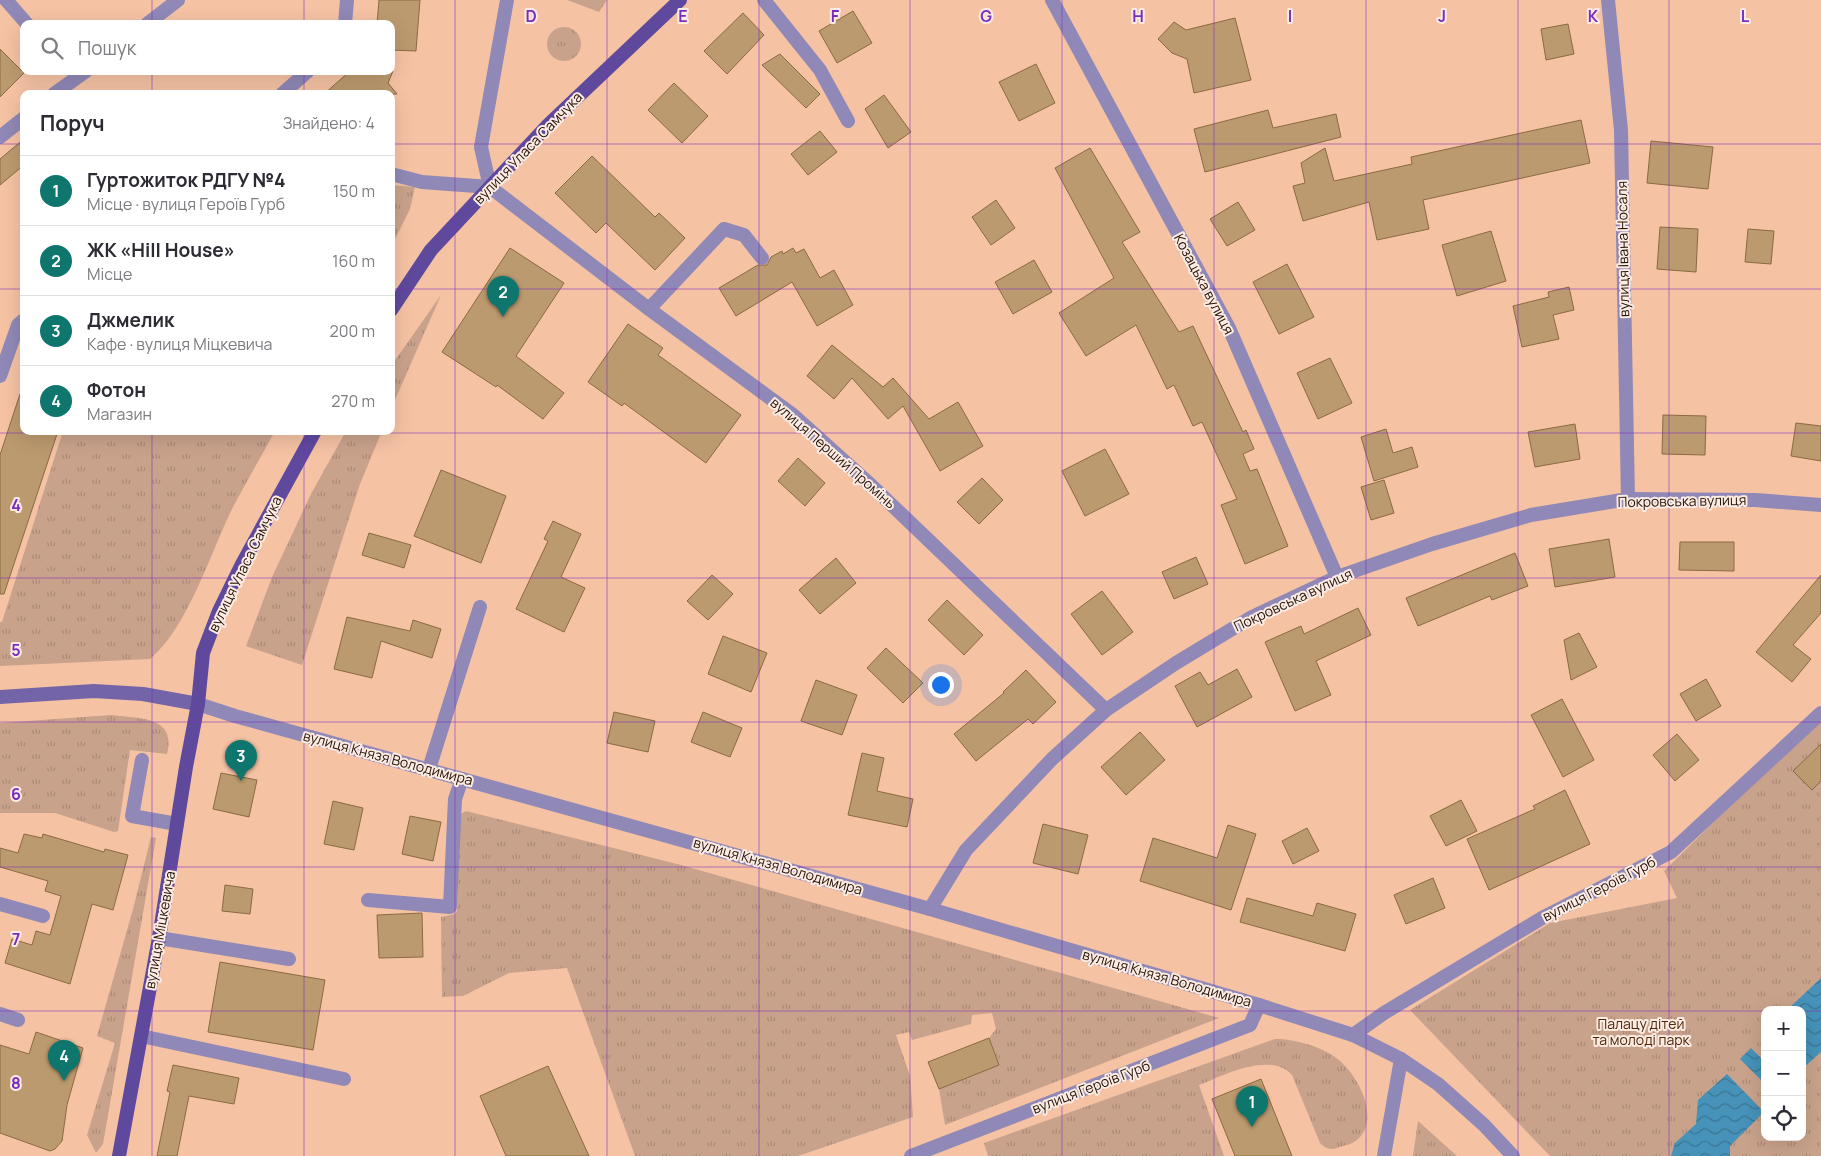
<!DOCTYPE html>
<html lang="uk">
<head>
<meta charset="utf-8">
<style>
  body { margin:0; font-family:Manrope,sans-serif; background:#f2f2f3; color:#2b2b33 }
  .controls { position:absolute; right:15px; bottom:15px; display:grid; overflow:hidden; border-radius:10px; box-shadow:0 5px 20px #0002 }
  .controls button { width:45px; height:45px; display:grid; place-items:center; padding:0; border:0; border-bottom:1px solid #e1e1e2; background:#fff; color:#2b2b33; font:25px sans-serif }
  .you { position:absolute; left:940px; top:684px; width:18px; height:18px; margin:-12px; border:4px solid #fff; border-radius:50%; background:#1a73e8; box-shadow:0 0 0 8px #1a73e833 }
  .badge { display:grid; place-items:center; width:32px; height:32px; border-radius:50%; background:#0f766e; color:#fff; font-size:16px; font-weight:700 }
  .pin { position:absolute; translate:-50% -41px; filter:drop-shadow(0 1px 2px #0008) }
  .pin::after { content:''; position:absolute; top:26px; width:18px; height:15px; background:inherit; clip-path:polygon(0 0,100% 0,50% 100%) }
  .list { margin:0; padding:0; list-style:none }
  h2 { display:flex; justify-content:space-between; align-items:center; height:65px; margin:0; padding:0 20px; font-size:21px }
  h2 small { font-size:16px; font-weight:400; color:#7c7c81 }
  .list li { display:grid; grid-template-columns:32px 1fr auto; gap:15px; align-items:center; box-sizing:border-box; height:70px; padding:0 20px; border-top:1px solid #e1e1e2 }
  .list b { display:block; font-size:19px; white-space:nowrap }
  .list p { margin:0; font-size:16px; white-space:nowrap; color:#7c7c81 }
  .list em { font-size:16px; font-style:normal; color:#7c7c81 }
  .icon { flex:none; width:28px; height:28px; fill:none; stroke:currentColor; stroke-width:2; stroke-linecap:round; stroke-linejoin:round }
  .map { position:relative; flex:none; width:1821px; height:1156px; overflow:hidden }
  .search { position:absolute; background:#fff; box-shadow:0 5px 20px #0002; left:20px; top:20px; width:375px; height:55px; display:flex; align-items:center; gap:12px; box-sizing:border-box; padding:0 18px; border-radius:10px; color:#7c7c81; font-size:19px }
  .panel { position:absolute; background:#fff; box-shadow:0 5px 20px #0002; left:20px; top:90px; width:375px; height:345px; border-radius:10px }
  .map>svg:first-child { display:block }
  .grass { fill:url(#grass-tufts); fill-rule:evenodd }
  .water { fill:url(#water-waves) }
  .building { fill:#bc9a6f; stroke:#8b6a41 }
  .lines { fill:none; stroke-linecap:round; stroke-linejoin:round }
  .service { stroke:#9088b6; stroke-width:14 }
  .minor { stroke:#9088b6; stroke-width:14 }
  .tertiary { stroke:#9088b6; stroke-width:14 }
  .secondary { stroke:#7364a8; stroke-width:14 }
  .primary { stroke:#5f499d; stroke-width:14 }
  .grid { fill:none; stroke:#7b2cbf; stroke-width:1; stroke-opacity:0.55 }
  .labels { text-anchor:middle; stroke-width:4; stroke-linejoin:round; paint-order:stroke }
  .street-label { font-size:14px; fill:#241207; stroke:#fcece3 }
  .park-label { font-size:14px; fill:#4e2506; stroke:#fcece3 }
  .grid-label { font-size:16px; text-anchor:middle; font-weight:bold; fill:#7b2cbf; stroke:#fcece3; stroke-width:4; stroke-linejoin:round; paint-order:stroke }
</style>
</head>
<body>
<div class="map">
<svg width="1821" height="1156" viewBox="0 0 1821 1156">
  <defs>
    <pattern id="grass-tufts" width="24" height="20" patternUnits="userSpaceOnUse" patternTransform="scale(1.25)"><rect width="24" height="20" fill="#c9a28b"/><path d="M3 7l-1-3M5 7V3M7 7l1-3M15 17l-1-3M17 17v-4M19 17l1-3" fill="none" stroke="#ac8a76"/></pattern>
    <pattern id="water-waves" width="16" height="10" patternUnits="userSpaceOnUse" patternTransform="scale(1.25)"><rect width="16" height="10" fill="#4692b8"/><path d="M0 5q4-4 8 0t8 0" fill="none" stroke="#3a7694"/></pattern>
  </defs>
  <rect width="100%" height="100%" fill="#f5c2a4"/>
  <g class="grass">
    <polygon points="567,0 607,0 599,12"/>
    <circle cx="564" cy="44" r="17"/>
    <polygon points="391,185 415,187 410,209 391,247"/>
    <polygon points="441,295 391,409 391,366"/>
    <path d="M63 431H275C261 457 246 482 232 509 210 554 188 627 150 659L0 666V622H2Z"/>
    <polygon points="346,431 382,431 360,484 302,665 246,646 272,577 311,494"/>
    <path d="M111 715C138 719 177 715 167 754L130 750 118 831 114 832 55 813H0V723Z"/>
    <path d="M1821 720V1156H1550L1410 1010 1550 923 1677 898 1664 871 1758 778ZM1765 1010H1802V1137H1765Z"/>
    <polygon points="466,811 681,865 1219,1018 945,1125 939,1089 999,1064 989,1038 996,1029 992,1013 972,1015 971,1024 912,1040 909,1032 896,1035 910,1076 913,1117 798,1156 635,1156 567,968 509,973 463,996 442,997 441,917 455,914 457,911 459,815"/>
    <polygon points="151,837 156,838 103,1144 96,1153 87,1135 115,1043 97,1036 133,909"/>
    <path d="M1275 1039C1295 1039 1325 1047 1340 1061 1359 1077 1380 1119 1358 1139 1353 1144 1346 1145 1340 1147 1331 1150 1327 1150 1320 1143L1292 1075C1270 1051 1224 1075 1199 1085L1224 1156H988L984 1143Z"/>
    <polygon points="1418,1121 1457,1156 1413,1156"/>
  </g>
  <g class="water">
    <polygon points="1821,978 1821,1052 1802,1069 1802,1010 1787,1010"/>
    <polygon points="1751,1048 1765,1062 1765,1084 1740,1059"/>
    <polygon points="1727,1074 1764,1112 1730,1146 1730,1156 1671,1156 1675,1143 1696,1124 1698,1100"/>
  </g>
  <g class="building">
    <polygon points="379,0 420,0 416,51 391,50 391,24 377,24"/>
    <polygon points="853,11 872,43 837,63 819,31"/>
    <polygon points="743,13 764,35 727,74 704,51"/>
    <polygon points="1235,18 1251,80 1194,93 1187,59 1172,53 1158,39 1174,22 1186,30"/>
    <polygon points="1568,24 1574,54 1546,60 1541,29"/>
    <polygon points="0,49 24,73 0,97"/>
    <polygon points="780,54 820,94 806,108 762,65"/>
    <polygon points="1036,64 1055,103 1019,121 999,82"/>
    <polygon points="350,71 393,71 388,83 397,94 324,94"/>
    <polygon points="674,83 708,116 682,143 648,110"/>
    <polygon points="884,95 911,132 888,148 865,109"/>
    <polygon points="1268,110 1273,128 1336,114 1341,137 1205,172 1194,129"/>
    <polygon points="1581,120 1590,163 1423,200 1429,229 1377,240 1369,202 1303,221 1293,186 1305,183 1301,163 1325,148 1334,181 1412,164 1411,157"/>
    <polygon points="820,131 837,152 808,175 791,154"/>
    <polygon points="24,139 24,165 0,185 0,159"/>
    <polygon points="1651,141 1713,147 1708,189 1647,183"/>
    <polygon points="1090,148 1140,232 1122,242 1179,332 1193,326 1243,432 1246,430 1254,449 1243,454 1250,471 1257,469 1288,546 1245,564 1221,505 1237,499 1202,422 1193,426 1174,385 1167,389 1136,325 1086,356 1059,313 1114,278 1055,168"/>
    <polygon points="592,156 655,217 659,213 685,238 655,270 606,223 596,233 555,193"/>
    <polygon points="996,200 1015,228 991,245 972,217"/>
    <polygon points="1238,202 1255,230 1227,246 1210,219"/>
    <polygon points="1660,227 1698,229 1696,272 1657,269"/>
    <polygon points="1748,229 1774,231 1771,264 1745,262"/>
    <polygon points="1491,231 1506,281 1457,296 1442,245"/>
    <polygon points="510,248 564,283 516,356 564,393 543,419 497,385 496,387 442,352"/>
    <polygon points="793,248 796,253 804,249 820,278 834,270 853,305 817,326 792,282 736,316 719,288 758,265 767,265 771,257 782,251 783,254"/>
    <polygon points="1034,260 1052,292 1013,314 995,282"/>
    <polygon points="1287,264 1314,317 1279,334 1253,282"/>
    <polygon points="1569,287 1574,310 1553,315 1559,339 1522,347 1513,306 1549,297 1548,292"/>
    <polygon points="628,324 663,348 658,355 741,415 706,463 624,403 622,406 588,382"/>
    <polygon points="832,345 883,387 893,378 929,419 958,402 983,446 940,471 903,406 888,419 852,378 834,399 807,376"/>
    <polygon points="1330,358 1352,403 1318,419 1297,373"/>
    <polygon points="20,394 24,395 24,431 58,431 4,594 0,594 0,455"/>
    <polygon points="1663,415 1706,416 1705,455 1662,454"/>
    <polygon points="1796,423 1821,426 1821,461 1791,456"/>
    <polygon points="1575,424 1580,459 1535,467 1528,432"/>
    <polygon points="1386,429 1393,453 1412,447 1418,467 1374,481 1361,437"/>
    <polygon points="1105,449 1129,494 1085,516 1062,471"/>
    <polygon points="798,458 825,483 805,506 778,481"/>
    <polygon points="441,470 506,496 481,563 414,536"/>
    <polygon points="982,478 1003,500 979,524 957,502"/>
    <polygon points="1384,480 1394,513 1371,520 1361,487"/>
    <polygon points="553,521 581,534 561,577 585,588 564,632 516,609 548,541 544,539"/>
    <polygon points="369,533 411,545 404,568 362,555"/>
    <polygon points="1609,539 1615,577 1555,587 1549,549"/>
    <polygon points="1680,542 1734,542 1734,571 1679,570"/>
    <polygon points="1515,553 1528,586 1492,600 1490,596 1418,626 1406,598"/>
    <polygon points="1196,557 1208,584 1174,599 1162,572"/>
    <polygon points="836,558 856,583 820,614 799,590"/>
    <polygon points="712,575 733,594 708,620 687,601"/>
    <polygon points="1821,575 1821,613 1793,645 1811,659 1792,682 1756,652"/>
    <polygon points="1102,591 1133,632 1102,655 1071,614"/>
    <polygon points="947,600 983,635 964,655 928,620"/>
    <polygon points="1358,608 1371,635 1316,661 1331,695 1295,711 1265,642 1301,626 1304,634"/>
    <polygon points="347,617 410,631 413,620 441,629 432,658 381,641 372,678 334,669"/>
    <polygon points="1579,633 1597,667 1571,680 1564,640"/>
    <polygon points="723,636 767,653 751,692 708,674"/>
    <polygon points="886,648 923,683 903,703 867,668"/>
    <polygon points="1237,669 1252,697 1197,727 1175,686 1200,672 1208,685"/>
    <polygon points="1026,670 1056,702 1033,724 1028,719 976,761 954,734 1004,693 1003,692"/>
    <polygon points="1706,679 1721,706 1696,721 1680,694"/>
    <polygon points="816,680 857,695 842,735 801,721"/>
    <polygon points="1562,699 1594,760 1563,777 1531,715"/>
    <polygon points="614,712 655,721 648,752 607,743"/>
    <polygon points="703,712 742,728 730,757 691,742"/>
    <polygon points="1140,732 1165,760 1126,795 1101,767"/>
    <polygon points="1677,734 1699,760 1675,781 1653,755"/>
    <polygon points="1821,744 1821,781 1812,790 1793,771"/>
    <polygon points="862,753 884,758 877,791 913,799 907,827 848,815"/>
    <polygon points="221,773 257,780 249,817 213,809"/>
    <polygon points="1565,790 1590,844 1489,890 1467,839 1535,809 1533,806"/>
    <polygon points="1461,800 1477,831 1446,846 1430,816"/>
    <polygon points="333,801 363,808 354,850 324,844"/>
    <polygon points="410,816 441,822 433,861 402,854"/>
    <polygon points="1043,824 1088,835 1078,874 1033,863"/>
    <polygon points="1228,825 1256,834 1231,910 1140,881 1153,838 1217,858"/>
    <polygon points="1307,828 1319,851 1293,864 1282,841"/>
    <polygon points="24,834 42,838 43,834 104,852 105,849 128,855 113,910 92,904 70,984 5,963 12,939 32,945 36,931 50,935 61,896 45,891 48,881 0,867 0,848 18,853"/>
    <polygon points="1433,878 1445,908 1406,924 1394,895"/>
    <polygon points="225,885 253,889 250,914 222,911"/>
    <polygon points="1247,898 1313,916 1317,903 1356,914 1345,951 1240,922"/>
    <polygon points="422,913 423,957 379,958 377,915"/>
    <polygon points="220,962 325,980 313,1050 208,1032"/>
    <polygon points="36,1032 83,1048 67,1105 62,1141 55,1149 50,1151 0,1133 0,1045 29,1054"/>
    <polygon points="989,1038 999,1065 939,1089 928,1062"/>
    <polygon points="173,1065 239,1078 234,1104 189,1096 177,1156 157,1156 170,1092 167,1091"/>
    <polygon points="548,1066 589,1156 506,1156 480,1096"/>
    <polygon points="1261,1079 1292,1156 1235,1156 1212,1099"/>
  </g>
  <g class="lines">
    <g class="service">
      <polyline points="345,24 347,0"/>
      <polyline points="282,94 308,71"/>
      <polyline points="391,174 422,182 490,187"/>
      <polyline points="649,309 724,229 744,235 762,258"/>
      <polyline points="0,376 18,325 24,320"/>
      <polyline points="142,760 132,816 177,824"/>
      <polyline points="429,769 480,607"/>
      <polyline points="0,904 43,916"/>
      <polyline points="159,938 289,959"/>
      <polyline points="0,1014 18,1020"/>
      <polyline points="141,1036 344,1079"/>
    </g>
    <g class="minor">
      <polyline points="6,0 27,24"/>
      <polyline points="507,0 481,147 490,187 649,309 793,415 873,487 1106,710"/>
      <polyline points="764,0 820,70 848,121"/>
      <polyline points="1052,0 1229,328 1337,577"/>
      <polyline points="1608,0 1621,130 1628,499"/>
      <polyline points="147,24 178,0"/>
      <polyline points="54,94 86,71"/>
      <polyline points="0,137 24,118"/>
      <polyline points="368,900 450,907 455,799 462,779"/>
      <polyline points="930,909 966,850 1052,759 1106,710 1176,663 1252,617 1337,577 1432,544 1531,515 1628,499 1755,500 1821,505"/>
      <polyline points="1353,1035 1384,1013 1542,918 1671,852 1821,713"/>
      <polyline points="911,1156 1250,1025 1259,1005"/>
      <polyline points="1384,1156 1401,1059"/>
    </g>
    <polyline class="tertiary" points="198,704 235,716 930,909 1259,1005 1353,1035 1401,1059 1438,1084 1484,1125 1513,1156"/>
    <polyline class="secondary" points="0,697 94,691 143,694 198,704"/>
    <g class="primary">
      <polyline points="391,310 431,250 548,125 680,0"/>
      <polyline points="119,1156 159,938 186,767 198,704 203,653 219,611 242,564 315,431"/>
    </g>
  </g>
  <path class="grid" d="M152 0V24M304 0V24M455 0V1156M607 0V1156M759 0V1156M910 0V1156M1062 0V1156M1214 0V1156M1366 0V1156M1518 0V1156M1669 0V1156M152 71V94M304 71V94M0 144H24M391 144H1821M0 289H24M391 289H1821M152 431V1156M304 431V1156M0 433H1821M0 578H1821M0 722H1821M0 867H1821M0 1011H1765M1802 1011H1821"/>
  <g class="labels">
    <g class="street-label">
      <text transform="translate(528 148) rotate(-46)" y="5">вулиця Уласа Самчука</text>
      <text transform="translate(1623 249) rotate(-91)" y="5">вулиця Івана Носаля</text>
      <text transform="translate(1204 284) rotate(62)" y="5">Козацька вулиця</text>
      <text transform="translate(833 453) rotate(41)" y="5">вулиця Перший Промінь</text>
      <text transform="translate(1682 501) rotate(-1)" y="5">Покровська вулиця</text>
      <text transform="translate(245 564) rotate(-64)" y="5">вулиця Уласа Самчука</text>
      <text transform="translate(1293 600) rotate(-25)" y="5">Покровська вулиця</text>
      <text transform="translate(388 758) rotate(15)" y="5">вулиця Князя Володимира</text>
      <text transform="translate(778 866) rotate(16)" y="5">вулиця Князя Володимира</text>
      <text transform="translate(1599 889) rotate(-27)" y="5">вулиця Героїв Гурб</text>
      <text transform="translate(160 930) rotate(-80)" y="5">вулиця Міцкевича</text>
      <text transform="translate(1167 978) rotate(16)" y="5">вулиця Князя Володимира</text>
      <text transform="translate(1091 1087) rotate(-21)" y="5">вулиця Героїв Гурб</text>
    </g>
    <g class="park-label">
      <text x="1641" y="1029">Палацу дітей<tspan x="1641" dy="16">та молоді парк</tspan></text>
    </g>
  </g>
  <g class="grid-label">
    <text x="531" y="22">D</text>
    <text x="683" y="22">E</text>
    <text x="835" y="22">F</text>
    <text x="986" y="22">G</text>
    <text x="1138" y="22">H</text>
    <text x="1290" y="22">I</text>
    <text x="1442" y="22">J</text>
    <text x="1593" y="22">K</text>
    <text x="1745" y="22">L</text>
    <text x="16" y="511">4</text>
    <text x="16" y="656">5</text>
    <text x="16" y="800">6</text>
    <text x="16" y="945">7</text>
    <text x="16" y="1089">8</text>
  </g>
</svg>
<div class="controls">
<button>+</button>
<button>−</button>
<button><svg class="icon" aria-label="locate" viewBox="0 0 24 24"><circle cx="12" cy="12" r="6"/><path d="M12 2v4M12 18v4M2 12h4M18 12h4"/></svg></button>
</div>
<div class="you"></div>
<div class="pin badge" style="left:1252px;top:1127px">1</div>
<div class="pin badge" style="left:503px;top:317px">2</div>
<div class="pin badge" style="left:241px;top:781px">3</div>
<div class="pin badge" style="left:64px;top:1081px">4</div>
<div class="search"><svg class="icon" aria-label="search" viewBox="0 0 24 24"><circle cx="10" cy="10" r="6"/><path d="M15 15l6 6"/></svg>Пошук</div>
<section class="panel">
<h2>Поруч<small>Знайдено: 4</small></h2>
<ul class="list">
<li><span class="badge">1</span><div><b>Гуртожиток РДГУ №4</b><p>Місце · вулиця Героїв Гурб</p></div><em>150 m</em></li>
<li><span class="badge">2</span><div><b>ЖК «Hill House»</b><p>Місце</p></div><em>160 m</em></li>
<li><span class="badge">3</span><div><b>Джмелик</b><p>Кафе · вулиця Міцкевича</p></div><em>200 m</em></li>
<li><span class="badge">4</span><div><b>Фотон</b><p>Магазин</p></div><em>270 m</em></li>
</ul>
</section>
</div>
</body>
</html>
